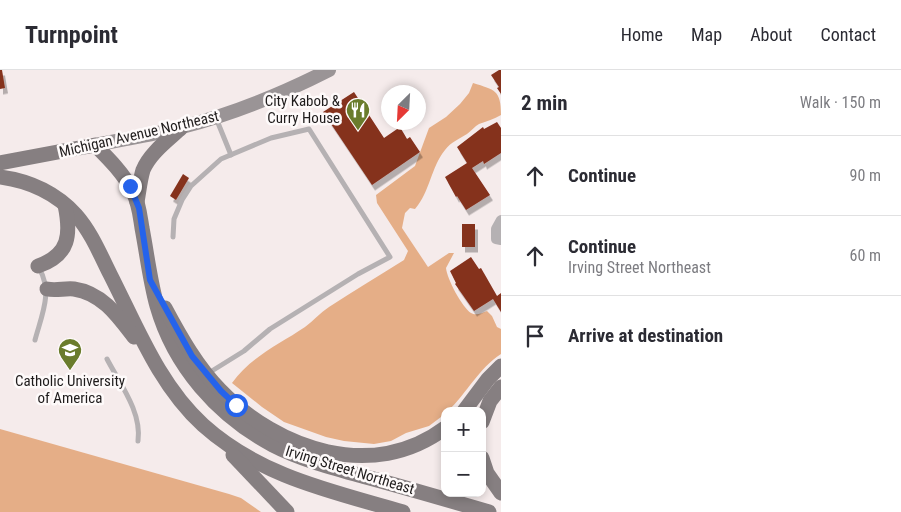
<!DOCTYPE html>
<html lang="en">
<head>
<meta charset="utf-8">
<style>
  body { margin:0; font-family:"Roboto Condensed",sans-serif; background:#f7f7f7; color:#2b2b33 }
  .controls { position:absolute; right:15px; bottom:15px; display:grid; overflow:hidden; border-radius:10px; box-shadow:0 2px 8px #0003 }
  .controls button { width:45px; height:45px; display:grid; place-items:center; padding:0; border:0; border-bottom:1px solid #e1e1e2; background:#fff; color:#2b2b33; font:25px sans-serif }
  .compass { position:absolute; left:381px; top:15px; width:45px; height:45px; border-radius:50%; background:#fff; box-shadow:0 2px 8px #0003; rotate:204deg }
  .stop { position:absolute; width:15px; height:15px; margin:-11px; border:4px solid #2563eb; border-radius:50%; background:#fff }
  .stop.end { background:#2563eb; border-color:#fff; box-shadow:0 1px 5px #0008 }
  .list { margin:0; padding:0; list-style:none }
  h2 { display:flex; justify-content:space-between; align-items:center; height:65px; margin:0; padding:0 20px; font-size:21px }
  h2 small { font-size:16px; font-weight:400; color:#7c7c81 }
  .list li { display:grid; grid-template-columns:32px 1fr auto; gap:15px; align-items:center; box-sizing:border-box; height:80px; padding:0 20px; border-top:1px solid #e1e1e2 }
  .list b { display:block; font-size:19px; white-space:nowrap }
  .list p { margin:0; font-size:16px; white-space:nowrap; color:#7c7c81 }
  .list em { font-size:16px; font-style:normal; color:#7c7c81 }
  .icon { flex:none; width:28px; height:28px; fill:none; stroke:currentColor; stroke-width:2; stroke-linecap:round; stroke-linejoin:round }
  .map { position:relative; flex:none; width:501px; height:442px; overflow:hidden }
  header { display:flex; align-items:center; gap:30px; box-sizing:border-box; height:70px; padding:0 25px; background:#fff; border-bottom:1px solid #e1e1e2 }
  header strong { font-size:24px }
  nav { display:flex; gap:28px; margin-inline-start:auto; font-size:18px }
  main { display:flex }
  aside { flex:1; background:#fff }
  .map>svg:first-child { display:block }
  .green { fill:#e5ae87 }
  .building { fill:#85311d; filter:url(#shadow) }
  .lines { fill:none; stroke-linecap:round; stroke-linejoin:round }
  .service { stroke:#b5b1b3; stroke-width:5 }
  .minor { stroke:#b5b1b3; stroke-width:10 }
  .secondary { stroke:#9a9496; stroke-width:14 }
  .primary { stroke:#867f81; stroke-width:15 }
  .route { stroke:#2563eb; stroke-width:6 }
  .labels { text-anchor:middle; stroke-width:5; stroke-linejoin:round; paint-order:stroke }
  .poi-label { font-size:15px; fill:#1f1c1c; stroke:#fefafa; text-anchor:end }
  .street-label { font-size:15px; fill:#1f1c1c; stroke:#fefafa }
</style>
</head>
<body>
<header>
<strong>Turnpoint</strong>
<nav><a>Home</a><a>Map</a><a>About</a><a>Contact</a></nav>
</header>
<main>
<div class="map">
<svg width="501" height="442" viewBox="0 0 501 442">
  <defs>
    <filter id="shadow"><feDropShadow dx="3" dy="5.5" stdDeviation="0" flood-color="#0004"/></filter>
  </defs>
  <rect width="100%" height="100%" fill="#f5ebeb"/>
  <g class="green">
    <path d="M473 13C495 20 501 20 501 45 494 49 487 51 479 54 475 56 471 61 467 64 459 69 451 72 445 80 431 97 430 122 415 139L410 138 405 143 402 158 428 197 449 183H454L446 198C447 209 462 237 471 243 476 246 482 243 487 241L492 246 497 257 501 259V284C479 298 467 323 448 341H445V344L429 356 406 363 391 371 374 374 344 371 326 367 284 352 262 337 232 313C250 287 280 274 305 257 313 251 320 243 329 237 353 221 379 206 404 190L408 181 377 133 376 125 415 96 429 58 446 47 460 34 469 23Z"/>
    <polygon points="0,359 229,424 241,428 261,442 0,442"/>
  </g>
  <g class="building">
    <polygon points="0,0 2,0 5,18 0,19"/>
    <polygon points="499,0 501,0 501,24 497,18 499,17 491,5"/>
    <polygon points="354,22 384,68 400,57 407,69 410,67 420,82 372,115 323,42"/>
    <polygon points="497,52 501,58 501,83 484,94 483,91 472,98 490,125 466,140 457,126 456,127 445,107 467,93 457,77 483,57 484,59"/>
    <polygon points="183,104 189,108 176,130 170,126"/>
    <rect x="462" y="154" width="13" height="23"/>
    <polygon points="471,187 479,199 481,198 497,226 501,223 501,242 493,229 474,241 455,214 456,213 450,201"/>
  </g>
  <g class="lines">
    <g class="service">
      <polyline points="216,48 231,85"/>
      <polyline points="173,167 174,149 182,130 191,116 221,89 271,68 309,59 390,187 358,204 270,259 244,281 207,304"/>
      <path d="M35 270C42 244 53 222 39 198"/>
      <path d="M107 289C120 314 142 342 138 371"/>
    </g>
    <polyline class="minor" points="501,150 496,159 496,169 501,170"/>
    <path class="secondary" d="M95 75C124 69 154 65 182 57 233 44 282 24 329 0"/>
    <g class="primary">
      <path d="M0 93 95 75C109 89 124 104 133 122 139 133 140 146 142 158 147 184 150 211 157 236 174 296 218 346 273 375 302 390 334 398 366 407 407 418 448 430 489 442"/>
      <path d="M0 107C30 111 55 122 76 145 91 162 100 184 110 204 137 257 159 315 203 355 261 407 331 421 403 442"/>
      <path d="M137 132C139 121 140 110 143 100 150 83 168 70 181 58"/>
      <path d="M38 196C70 185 71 164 65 135"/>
      <path d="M47 219C56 221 65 218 74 219 102 223 118 246 134 267"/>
      <path d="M165 238C181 268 197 296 220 320 278 380 373 412 445 358"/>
      <polyline points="464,341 488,309 501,296"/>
      <polyline points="482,352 490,331 501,317"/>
      <polyline points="233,385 287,442"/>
      <polyline points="482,388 487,403 501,423"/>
    </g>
  </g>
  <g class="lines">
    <polyline class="route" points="130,116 139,138 150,210 192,286 221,321 236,335"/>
  </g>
  <defs>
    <g id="restaurant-pin" transform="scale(1.25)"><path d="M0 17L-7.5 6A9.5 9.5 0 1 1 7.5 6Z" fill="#6a7c2c" stroke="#fefafa"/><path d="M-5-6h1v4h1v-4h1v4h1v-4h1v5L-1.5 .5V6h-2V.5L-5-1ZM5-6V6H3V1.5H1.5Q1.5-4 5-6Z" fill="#fff"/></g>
    <g id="university-pin" transform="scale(1.25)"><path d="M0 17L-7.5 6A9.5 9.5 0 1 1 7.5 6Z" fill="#6a7c2c" stroke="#fefafa"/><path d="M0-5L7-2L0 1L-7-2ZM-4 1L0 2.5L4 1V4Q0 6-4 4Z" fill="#fff"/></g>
  </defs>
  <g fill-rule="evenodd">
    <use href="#restaurant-pin" x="358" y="40"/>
    <use href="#university-pin" x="70" y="280"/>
  </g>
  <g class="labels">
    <g class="poi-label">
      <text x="340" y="36">City Kabob &amp;<tspan x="340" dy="17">Curry House</tspan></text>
      <text x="70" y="316" text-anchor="middle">Catholic University<tspan x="70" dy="17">of America</tspan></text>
    </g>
    <g class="street-label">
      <text transform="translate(139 64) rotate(-13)" y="5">Michigan Avenue Northeast</text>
      <text transform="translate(350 400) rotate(17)" y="5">Irving Street Northeast</text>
    </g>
  </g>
</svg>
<div class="controls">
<button>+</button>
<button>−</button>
</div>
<svg class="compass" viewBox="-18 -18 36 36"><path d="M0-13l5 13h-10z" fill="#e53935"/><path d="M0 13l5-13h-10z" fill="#7c7c81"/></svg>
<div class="stop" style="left:236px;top:335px"></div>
<div class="stop end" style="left:130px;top:116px"></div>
</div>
<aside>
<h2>2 min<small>Walk · 150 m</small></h2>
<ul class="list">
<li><svg class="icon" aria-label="ahead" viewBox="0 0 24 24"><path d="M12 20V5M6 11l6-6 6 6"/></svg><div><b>Continue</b></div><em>90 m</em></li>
<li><svg class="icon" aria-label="ahead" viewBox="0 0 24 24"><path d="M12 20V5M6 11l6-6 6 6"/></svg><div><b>Continue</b><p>Irving Street Northeast</p></div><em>60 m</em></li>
<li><svg class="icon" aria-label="arrive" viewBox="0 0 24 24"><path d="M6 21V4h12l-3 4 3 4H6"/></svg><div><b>Arrive at destination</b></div></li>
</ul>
</aside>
</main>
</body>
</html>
